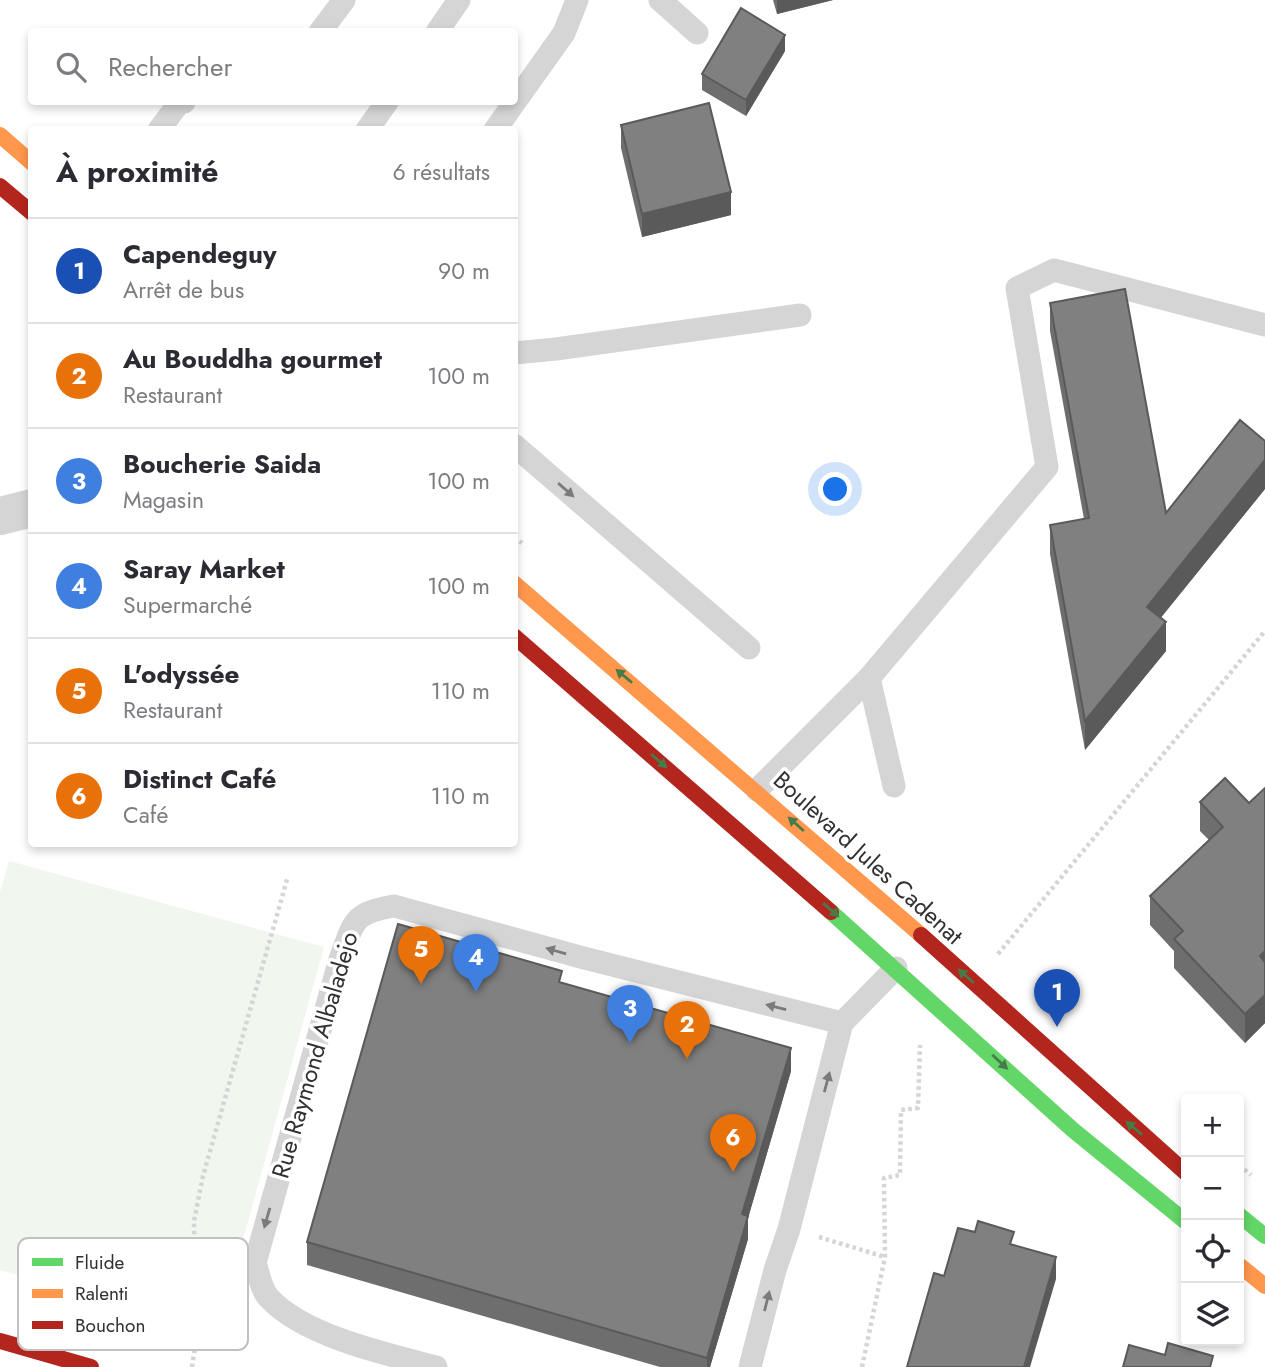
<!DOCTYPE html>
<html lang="fr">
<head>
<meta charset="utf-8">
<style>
  body { margin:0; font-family:Jost,sans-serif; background:#f2f2f3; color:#2b2b33 }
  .controls { position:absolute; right:21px; bottom:21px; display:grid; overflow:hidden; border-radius:7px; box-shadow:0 4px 10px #0003 }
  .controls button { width:63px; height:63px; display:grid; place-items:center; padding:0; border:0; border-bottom:2px solid #e1e1e2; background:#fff; color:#2b2b33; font:35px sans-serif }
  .you { position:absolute; left:836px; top:490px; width:24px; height:24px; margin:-18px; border:5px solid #fff; border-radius:50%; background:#1a73e8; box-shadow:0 0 0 10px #1a73e833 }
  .badge { display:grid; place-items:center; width:46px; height:46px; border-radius:50%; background:#d93025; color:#fff; font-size:23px; font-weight:700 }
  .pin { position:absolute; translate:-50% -58px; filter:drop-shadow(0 2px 4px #0008) }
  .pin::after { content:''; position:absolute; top:37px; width:24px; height:21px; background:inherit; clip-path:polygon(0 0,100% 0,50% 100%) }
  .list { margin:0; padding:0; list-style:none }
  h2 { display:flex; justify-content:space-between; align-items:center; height:91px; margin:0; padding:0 28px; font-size:30px }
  h2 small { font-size:23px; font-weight:400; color:#7c7c81 }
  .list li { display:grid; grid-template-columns:46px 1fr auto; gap:21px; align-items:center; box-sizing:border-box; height:105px; padding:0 28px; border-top:2px solid #e1e1e2 }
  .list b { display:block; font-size:26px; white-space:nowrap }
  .list p { margin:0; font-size:23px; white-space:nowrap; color:#7c7c81 }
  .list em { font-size:23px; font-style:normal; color:#7c7c81 }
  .icon { flex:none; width:38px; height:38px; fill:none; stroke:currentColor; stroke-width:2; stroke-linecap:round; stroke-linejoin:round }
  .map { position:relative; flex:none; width:1265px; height:1367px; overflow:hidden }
  .search { position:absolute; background:#fff; box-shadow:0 4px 10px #0003; left:28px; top:28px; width:490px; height:77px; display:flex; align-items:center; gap:18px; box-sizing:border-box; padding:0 24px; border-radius:7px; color:#7c7c81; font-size:26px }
  .panel { position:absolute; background:#fff; box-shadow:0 4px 10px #0003; left:28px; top:126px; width:490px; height:721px; border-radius:7px }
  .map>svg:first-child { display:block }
  .green { fill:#f1f6ee }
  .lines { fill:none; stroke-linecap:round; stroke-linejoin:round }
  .path { stroke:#d5d5d5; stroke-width:4.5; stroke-dasharray:3.5 3.5; stroke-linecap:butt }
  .lane { stroke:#d5d5d5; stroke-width:23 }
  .street { stroke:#d5d5d5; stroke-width:38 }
  .fast { stroke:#63d668; stroke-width:16 }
  .slow { stroke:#ff974d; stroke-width:16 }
  .jam { stroke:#b3261e; stroke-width:16 }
  .wall { fill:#6e6e6e }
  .shaded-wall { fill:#5a5a5a }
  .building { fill:#808080; stroke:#5a5a5a; stroke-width:2 }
  .oneway { fill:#7b7b7b }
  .oneway2 { fill:#487b4a }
  .labels { text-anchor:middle; stroke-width:7; stroke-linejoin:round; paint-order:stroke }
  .street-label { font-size:24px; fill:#313131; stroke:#fff }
  .key { fill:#fff; stroke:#c1c1c1; stroke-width:2 }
  .key-label { font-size:19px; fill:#313131 }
</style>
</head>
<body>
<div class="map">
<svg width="1265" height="1367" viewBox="0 0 1265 1367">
  <rect width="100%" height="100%" fill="#fff"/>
  <polygon class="green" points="9,861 324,947 218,1330 0,1270 0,892"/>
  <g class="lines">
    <g class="path">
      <polyline points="514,537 522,543"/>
      <polyline points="998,954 1265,631"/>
      <polyline points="1239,1165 1251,1175"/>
      <polyline points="819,1237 885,1257"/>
      <polyline points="192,1367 196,1341 194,1221 203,1176 288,876"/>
      <polyline points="862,1367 885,1257 884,1178 900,1175 901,1110 918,1108 920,1045"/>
    </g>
    <g class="lane">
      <polyline points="660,0 697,33"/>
      <polyline points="320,32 344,0"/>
      <polyline points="437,32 459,0"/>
      <polyline points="159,130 179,103 184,102"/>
      <polyline points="367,130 387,102"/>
      <polyline points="495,130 564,33 577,0"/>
      <polyline points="514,353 556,349 800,315"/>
      <polyline points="514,445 749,648"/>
      <polyline points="869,678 894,786"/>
      <polyline points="757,790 869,678 1047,467 1017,288 1054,270 1265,325"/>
      <path d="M436 1367C386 1354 304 1336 269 1298 261 1290 259 1274 255 1263L340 959C354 922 352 913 394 906L584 958 842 1023"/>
      <polyline points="750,1367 775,1270 789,1229 842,1023 896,968"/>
    </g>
    <polyline class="street" points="0,516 32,508"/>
    <g class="fast">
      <polyline points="831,912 1073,1130 1186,1222"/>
      <polyline points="1239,1215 1265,1236"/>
    </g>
    <g class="slow">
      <polyline points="0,135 32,163"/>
      <polyline points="514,583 921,935"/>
      <polyline points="1239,1265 1265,1286"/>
    </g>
    <g class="jam">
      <polyline points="0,186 32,213"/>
      <polyline points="514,636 831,912"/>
      <polyline points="921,935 1186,1173"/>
      <polyline points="0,1341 91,1367"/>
    </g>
  </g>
  <g class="wall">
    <polygon points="773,0 833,0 777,14"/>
    <polygon points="785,51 746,116 702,90 702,74"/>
    <polygon points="621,125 731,215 642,237 621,148"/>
    <polygon points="1050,303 1166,513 1265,489 1160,618 1166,651 1085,750 1050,554 1050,525 1084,519 1050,331"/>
    <polygon points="1265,788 1265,1023 1245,1043 1174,968 1174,951 1150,925 1150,896 1209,840 1200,831 1200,802 1249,803"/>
    <polygon points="562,982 791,1071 748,1218 748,1239 710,1367 660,1367 307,1265 307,1242"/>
  </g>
  <g class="shaded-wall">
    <polygon points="777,0 833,0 777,14"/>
    <polygon points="785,35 785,51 746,116 746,100"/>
    <polygon points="731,192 731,215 642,237 642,214"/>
    <polygon points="1265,460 1265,489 1147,635 1147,607"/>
    <polygon points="1166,622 1166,651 1085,750 1085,721"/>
    <polygon points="1265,951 1265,980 1260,956"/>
    <polygon points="1265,995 1265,1023 1245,1043 1245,1014"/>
    <polygon points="791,1048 791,1071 748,1218 748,1239 710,1367 707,1367 707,1358 742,1214"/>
    <polygon points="1056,1257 1056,1279 1030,1367 1024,1367"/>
  </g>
  <g class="building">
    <polygon points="741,8 785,35 746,100 702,74"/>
    <polygon points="709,103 731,192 642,214 621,125"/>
    <polygon points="1125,289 1166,513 1240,420 1265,441 1265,460 1147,607 1166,622 1085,721 1050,525 1089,518 1050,303"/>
    <polygon points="1225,778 1249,803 1265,788 1265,951 1260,956 1265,962 1265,995 1245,1014 1174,939 1183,931 1150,896 1223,827 1200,802"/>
    <polygon points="398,924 562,971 559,982 791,1048 742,1214 748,1216 707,1358 307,1242"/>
    <polygon points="978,1221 1014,1232 1010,1244 1056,1257 1024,1367 907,1367 934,1273 944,1276 958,1228 975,1232"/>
    <polygon points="1168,1343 1213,1356 1210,1367 1123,1367 1129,1345 1165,1355"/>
  </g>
  <defs><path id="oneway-solid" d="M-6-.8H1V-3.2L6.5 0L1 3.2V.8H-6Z" transform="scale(1.75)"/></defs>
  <g class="oneway">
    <use href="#oneway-solid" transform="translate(566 490) rotate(41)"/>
    <use href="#oneway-solid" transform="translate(556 951) rotate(-164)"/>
    <use href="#oneway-solid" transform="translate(776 1007) rotate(-166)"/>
    <use href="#oneway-solid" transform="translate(827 1082) rotate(-75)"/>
    <use href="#oneway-solid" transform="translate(267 1218) rotate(106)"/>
    <use href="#oneway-solid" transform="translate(767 1301) rotate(-76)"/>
  </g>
  <g class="oneway2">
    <use href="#oneway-solid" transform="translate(624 676) rotate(-140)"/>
    <use href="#oneway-solid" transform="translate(659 761) rotate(41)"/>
    <use href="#oneway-solid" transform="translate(796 824) rotate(-138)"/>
    <use href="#oneway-solid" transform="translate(831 910) rotate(41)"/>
    <use href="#oneway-solid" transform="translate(966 976) rotate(-138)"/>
    <use href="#oneway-solid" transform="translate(1000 1062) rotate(43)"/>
    <use href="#oneway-solid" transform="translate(1134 1128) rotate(-140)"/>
  </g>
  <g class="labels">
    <g class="street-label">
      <text transform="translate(868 858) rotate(42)" y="8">Boulevard Jules Cadenat</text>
      <text transform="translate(315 1055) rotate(-74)" y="8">Rue Raymond Albaladejo</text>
    </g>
  </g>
  <rect x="18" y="1238" width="230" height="112" rx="10" class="key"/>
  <rect x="32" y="1258" width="31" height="8" fill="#63d668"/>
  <rect x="32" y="1289" width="31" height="9" fill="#ff974d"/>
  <rect x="32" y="1321" width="31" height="8" fill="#b3261e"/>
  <g class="key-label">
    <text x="75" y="1269">Fluide</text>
    <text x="75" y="1300">Ralenti</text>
    <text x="75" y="1332">Bouchon</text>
  </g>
</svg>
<div class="controls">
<button>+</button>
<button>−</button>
<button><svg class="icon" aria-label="locate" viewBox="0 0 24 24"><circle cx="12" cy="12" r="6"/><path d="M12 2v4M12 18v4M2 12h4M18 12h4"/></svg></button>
<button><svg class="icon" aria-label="layers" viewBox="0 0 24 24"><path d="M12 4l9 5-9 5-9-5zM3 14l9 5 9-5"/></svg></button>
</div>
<div class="you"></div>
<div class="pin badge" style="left:1057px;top:1027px;background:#1a4fb4">1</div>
<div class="pin badge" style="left:687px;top:1059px;background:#e8710a">2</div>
<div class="pin badge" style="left:630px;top:1043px;background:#3f7fe0">3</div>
<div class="pin badge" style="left:476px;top:992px;background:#3f7fe0">4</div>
<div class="pin badge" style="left:421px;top:984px;background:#e8710a">5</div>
<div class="pin badge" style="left:733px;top:1172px;background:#e8710a">6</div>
<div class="search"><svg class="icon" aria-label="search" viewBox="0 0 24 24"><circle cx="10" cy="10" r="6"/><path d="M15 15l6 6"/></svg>Rechercher</div>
<section class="panel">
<h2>À proximité<small>6 résultats</small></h2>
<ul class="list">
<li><span class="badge" style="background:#1a4fb4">1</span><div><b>Capendeguy</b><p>Arrêt de bus</p></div><em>90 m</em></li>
<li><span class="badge" style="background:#e8710a">2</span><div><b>Au Bouddha gourmet</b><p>Restaurant</p></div><em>100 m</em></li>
<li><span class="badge" style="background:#3f7fe0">3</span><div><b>Boucherie Saida</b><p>Magasin</p></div><em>100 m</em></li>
<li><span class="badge" style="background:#3f7fe0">4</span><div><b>Saray Market</b><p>Supermarché</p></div><em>100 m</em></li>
<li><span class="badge" style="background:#e8710a">5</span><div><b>L'odyssée</b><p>Restaurant</p></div><em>110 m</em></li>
<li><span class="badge" style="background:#e8710a">6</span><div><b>Distinct Café</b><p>Café</p></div><em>110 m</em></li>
</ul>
</section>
</div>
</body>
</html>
